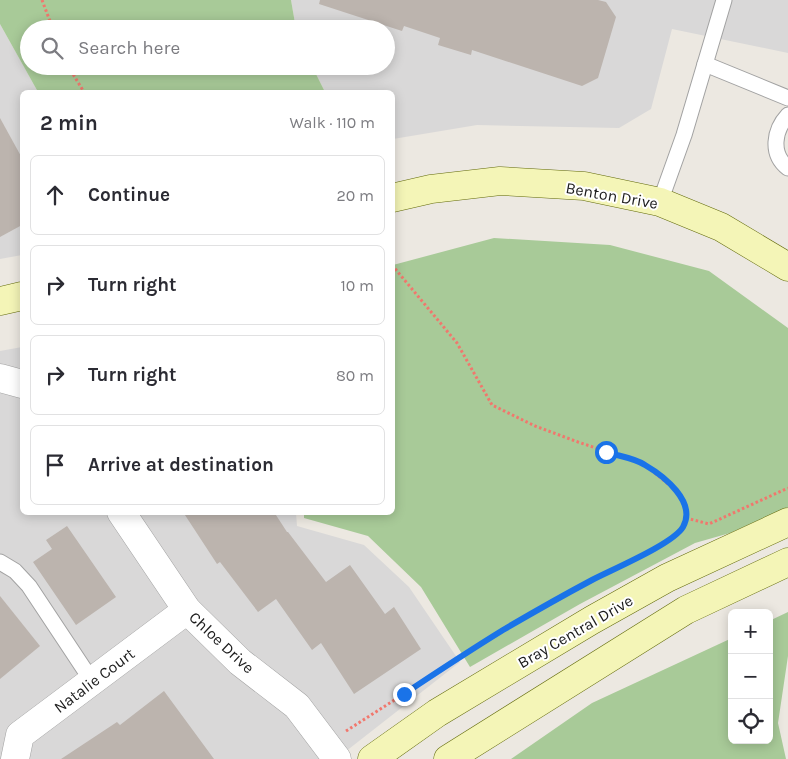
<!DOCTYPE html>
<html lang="en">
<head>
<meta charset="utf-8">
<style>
  body { margin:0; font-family:Karla,sans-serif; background:#f7f7f7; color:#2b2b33 }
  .controls { position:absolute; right:15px; bottom:15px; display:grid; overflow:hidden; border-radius:8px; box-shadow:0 2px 12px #0003 }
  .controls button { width:45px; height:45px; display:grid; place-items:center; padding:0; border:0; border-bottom:1px solid #e1e1e2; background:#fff; color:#2b2b33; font:25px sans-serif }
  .stop { position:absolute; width:15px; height:15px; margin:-11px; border:4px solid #1a73e8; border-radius:50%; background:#fff }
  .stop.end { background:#1a73e8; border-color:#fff; box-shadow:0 1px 5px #0008 }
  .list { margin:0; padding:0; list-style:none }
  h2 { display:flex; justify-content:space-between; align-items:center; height:65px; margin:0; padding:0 20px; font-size:21px }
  h2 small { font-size:16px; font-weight:400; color:#7c7c81 }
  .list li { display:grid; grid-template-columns:32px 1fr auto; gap:15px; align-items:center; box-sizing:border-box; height:80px; margin:0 10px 10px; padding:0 10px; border:1px solid #e1e1e2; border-radius:8px }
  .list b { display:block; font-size:19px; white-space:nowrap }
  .list em { font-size:16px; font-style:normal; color:#7c7c81 }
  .icon { flex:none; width:28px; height:28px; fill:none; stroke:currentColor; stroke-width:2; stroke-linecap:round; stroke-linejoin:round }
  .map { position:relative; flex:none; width:788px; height:759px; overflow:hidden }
  .search { position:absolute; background:#fff; box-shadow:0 2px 12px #0003; left:20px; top:20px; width:375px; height:55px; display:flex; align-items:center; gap:12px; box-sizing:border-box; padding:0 18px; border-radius:28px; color:#7c7c81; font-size:19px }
  .panel { position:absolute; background:#fff; box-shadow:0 2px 12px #0003; left:20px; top:90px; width:375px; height:425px; border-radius:8px }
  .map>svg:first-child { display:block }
  .residential { fill:#d9d8d8 }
  .forest { fill:#a8ca98 }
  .building { fill:#bcb4ae }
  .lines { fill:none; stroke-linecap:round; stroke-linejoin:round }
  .lane-casing { stroke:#a2a2a2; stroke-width:17 }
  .street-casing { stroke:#a2a2a2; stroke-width:29 }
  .secondary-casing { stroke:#626a0b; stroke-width:29 }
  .path { stroke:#f1776d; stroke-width:3; stroke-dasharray:2.5 2.5; stroke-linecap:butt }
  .lane { stroke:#fff; stroke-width:15 }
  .street { stroke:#fff; stroke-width:28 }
  .secondary { stroke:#f4f5b7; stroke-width:28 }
  .route { stroke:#1a73e8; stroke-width:6 }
  .labels { text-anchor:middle; stroke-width:4; stroke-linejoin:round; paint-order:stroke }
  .street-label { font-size:16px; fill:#1b1b1b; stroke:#fff }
</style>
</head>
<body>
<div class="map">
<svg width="788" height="759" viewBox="0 0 788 759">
  <rect width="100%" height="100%" fill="#ece8e1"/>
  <g class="residential">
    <polygon points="291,0 788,0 788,53 672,29 651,109 619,128 477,125 393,139 392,92 325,92 312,66 386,66 386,29 296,29"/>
    <polygon points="0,24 38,92 22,92 22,255 0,259"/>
    <polygon points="22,347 22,512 296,513 297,526 364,545 409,587 460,662 336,759 0,759 0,351"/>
  </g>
  <g class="forest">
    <polygon points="0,0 291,0 296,29 29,29 29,66 312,66 325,92 38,92 0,24"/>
    <polygon points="494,238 610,245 709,271 788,328 788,507 730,533 695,543 580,604 470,667 421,587 368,536 304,518 304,513 392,512 393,265"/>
    <polygon points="788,612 788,656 778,723 786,759 511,759 592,703 732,638 732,740 769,740 769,621"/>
  </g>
  <g class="building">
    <polygon points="320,0 598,0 606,2 616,17 598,78 582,86 472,50 471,55 438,45 440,38 404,26 402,31 319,4"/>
    <polygon points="0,118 22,158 22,225 0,237"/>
    <polygon points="183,512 274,512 287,532 288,532 326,582 350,565 385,614 394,607 421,649 354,694 321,643 312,650 276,599 258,612 220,562 217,564"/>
    <polygon points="67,526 116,597 76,625 33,562 52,549 46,540"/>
    <polygon points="0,596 40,646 0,679"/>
    <polygon points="164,691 214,759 61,759 117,722 120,725"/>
  </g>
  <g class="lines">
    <g class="lane-casing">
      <g id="lane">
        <polyline points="705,64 788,98"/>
        <path d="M788 115C774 130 770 154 788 168"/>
        <polyline points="660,202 684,135 724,0"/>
        <polyline points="0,562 15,571 29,586 92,681"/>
      </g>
    </g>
    <g class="street-casing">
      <g id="street">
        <polyline points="0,378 22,384"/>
        <polyline points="121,512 187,610 240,662 297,706 337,759"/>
        <polyline points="15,759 20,735 187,610"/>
      </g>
    </g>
    <g class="secondary-casing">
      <g id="secondary">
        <polyline points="392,198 431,189 500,181 584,186 660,202 721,227 788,267"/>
        <polyline points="0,301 22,296"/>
        <polyline points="372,759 437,713 592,620 667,578 788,522"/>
        <polyline points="448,759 686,610 788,562"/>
      </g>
    </g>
    <g class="path">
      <polyline points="42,0 53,29"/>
      <polyline points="68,66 84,92"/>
      <polyline points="686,518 709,524 788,488"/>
      <polyline points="346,731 504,630 592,581 664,543 677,534 683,526 686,518 686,505 680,494 644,464 578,442 535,426 492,405 457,343 392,265"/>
    </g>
    <use href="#lane" class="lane"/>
    <use href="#street" class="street"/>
    <use href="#secondary" class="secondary"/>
  </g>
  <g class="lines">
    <path class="route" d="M404 694C437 672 469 651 503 630 532 613 562 596 592 580 613 569 673 544 683 527 697 502 664 476 645 465 635 458 618 456 606 452"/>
  </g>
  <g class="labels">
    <g class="street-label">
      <text transform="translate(612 195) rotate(10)" y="6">Benton Drive</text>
      <text transform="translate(575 631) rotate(-30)" y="6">Bray Central Drive</text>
      <text transform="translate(222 642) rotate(43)" y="6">Chloe Drive</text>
      <text transform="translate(94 680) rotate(-37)" y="6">Natalie Court</text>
    </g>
  </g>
</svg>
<div class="controls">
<button>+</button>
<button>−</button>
<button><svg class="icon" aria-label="locate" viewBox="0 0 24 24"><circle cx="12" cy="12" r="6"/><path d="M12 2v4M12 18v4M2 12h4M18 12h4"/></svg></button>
</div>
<div class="stop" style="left:606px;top:452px"></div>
<div class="stop end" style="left:404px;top:694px"></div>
<div class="search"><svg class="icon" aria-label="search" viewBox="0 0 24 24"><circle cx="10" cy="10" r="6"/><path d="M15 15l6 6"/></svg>Search here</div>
<section class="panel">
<h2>2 min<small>Walk · 110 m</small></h2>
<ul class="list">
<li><svg class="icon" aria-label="ahead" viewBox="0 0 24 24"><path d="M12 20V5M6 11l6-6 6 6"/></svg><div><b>Continue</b></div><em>20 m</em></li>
<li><svg class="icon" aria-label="right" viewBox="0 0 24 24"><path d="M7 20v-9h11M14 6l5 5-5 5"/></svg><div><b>Turn right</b></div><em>10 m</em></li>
<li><svg class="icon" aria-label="right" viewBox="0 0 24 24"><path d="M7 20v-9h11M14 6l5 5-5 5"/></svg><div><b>Turn right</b></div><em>80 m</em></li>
<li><svg class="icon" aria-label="arrive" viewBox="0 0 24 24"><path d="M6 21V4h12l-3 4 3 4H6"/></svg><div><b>Arrive at destination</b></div></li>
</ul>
</section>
</div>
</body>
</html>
